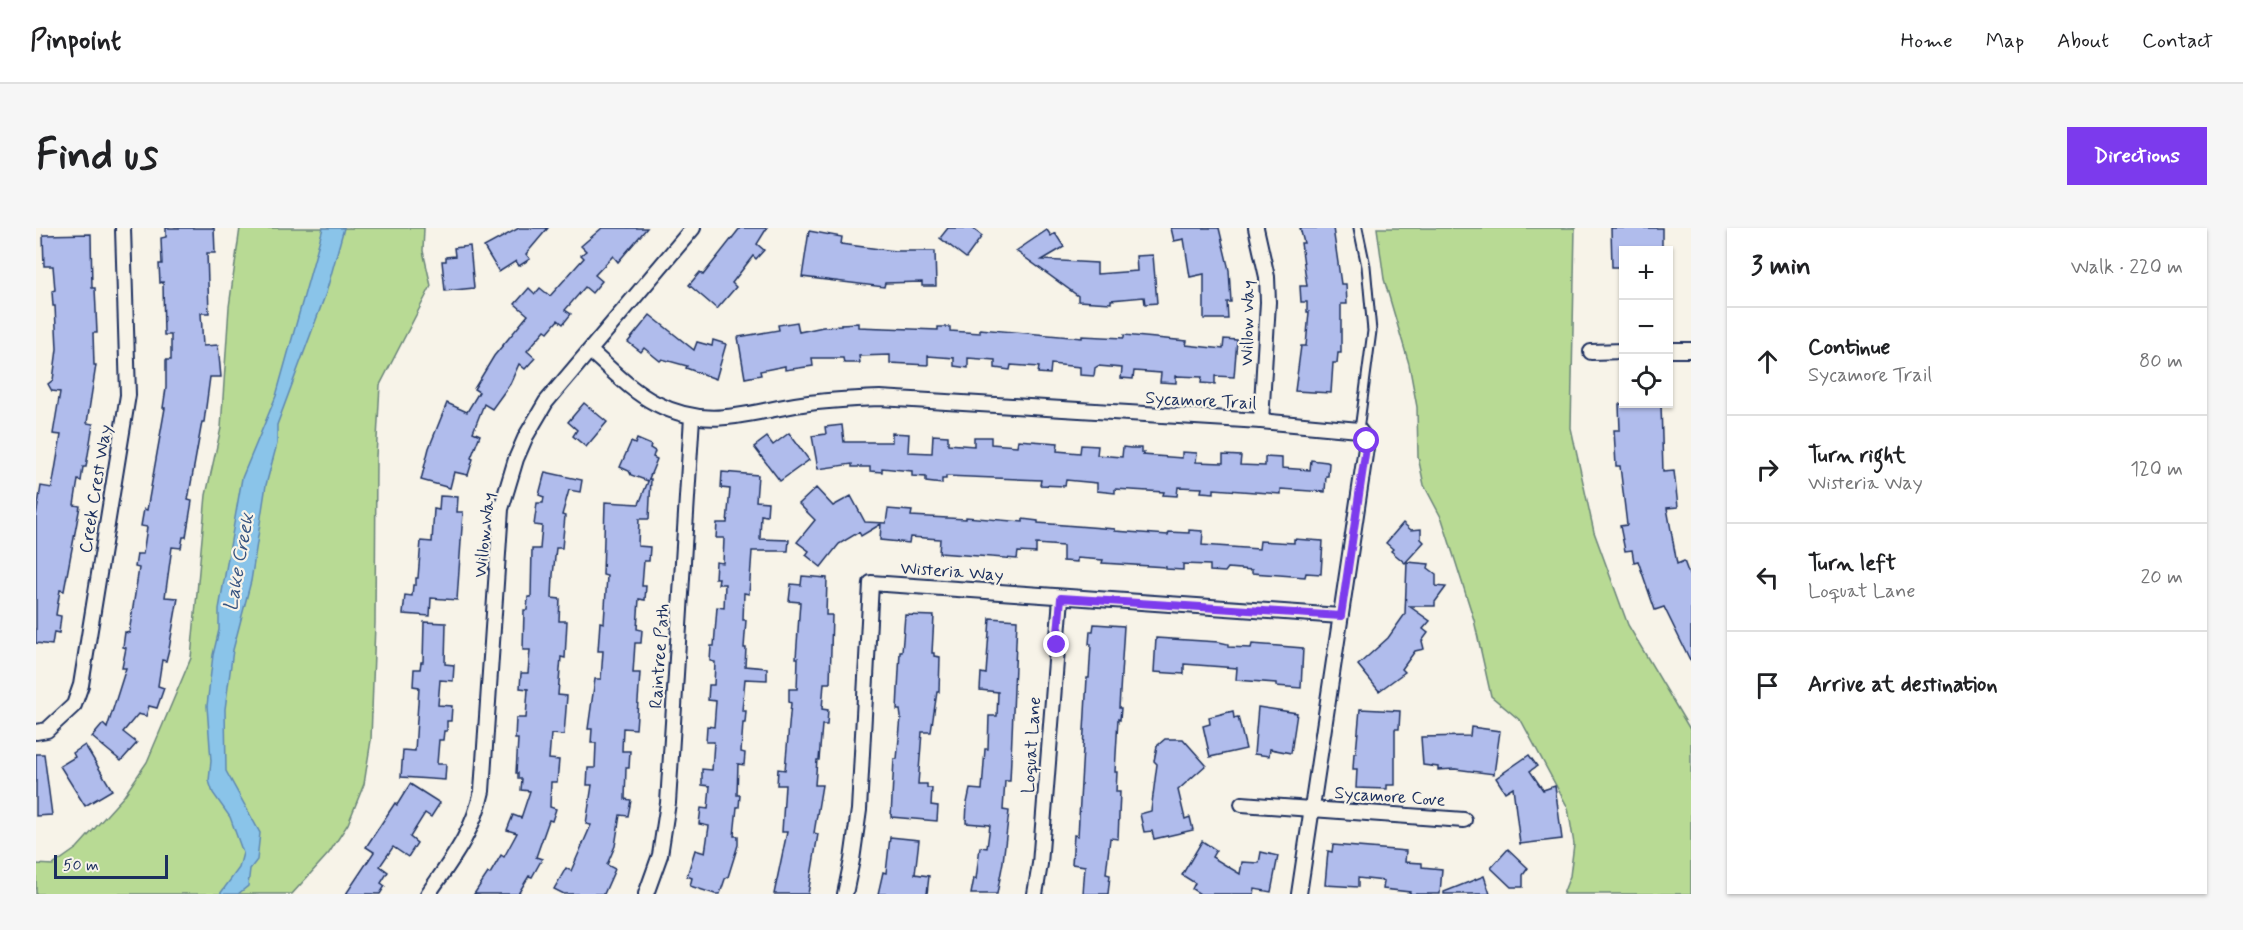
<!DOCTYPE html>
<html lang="en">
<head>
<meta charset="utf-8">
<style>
  body { margin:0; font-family:Mynerve,sans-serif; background:#f6f6f6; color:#202124 }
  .controls { position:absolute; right:18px; top:18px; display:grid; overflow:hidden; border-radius:0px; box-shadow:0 2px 4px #0004 }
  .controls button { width:54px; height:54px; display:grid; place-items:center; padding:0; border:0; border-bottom:2px solid #e0e0e0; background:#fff; color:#202124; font:30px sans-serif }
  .scale { position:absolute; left:18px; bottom:15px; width:114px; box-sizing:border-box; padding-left:6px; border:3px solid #1b2f5e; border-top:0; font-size:16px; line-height:21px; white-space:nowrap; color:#1b2f5e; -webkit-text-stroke:4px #f7f3e8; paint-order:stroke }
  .stop { position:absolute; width:18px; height:18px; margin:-14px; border:4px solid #7c3aed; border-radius:50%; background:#fff }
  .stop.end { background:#7c3aed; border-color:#fff; box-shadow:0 2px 6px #0008 }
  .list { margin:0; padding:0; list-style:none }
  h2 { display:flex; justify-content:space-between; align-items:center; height:78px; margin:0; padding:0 24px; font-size:26px }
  h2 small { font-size:20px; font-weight:400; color:#757577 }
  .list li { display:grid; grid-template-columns:39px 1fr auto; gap:18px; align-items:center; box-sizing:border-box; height:108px; padding:0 24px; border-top:2px solid #e0e0e0 }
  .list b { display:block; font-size:22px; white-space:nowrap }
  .list p { margin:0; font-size:20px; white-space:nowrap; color:#757577 }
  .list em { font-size:20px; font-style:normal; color:#757577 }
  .icon { flex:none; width:33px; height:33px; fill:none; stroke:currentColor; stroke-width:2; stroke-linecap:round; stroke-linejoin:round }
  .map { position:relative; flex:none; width:1655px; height:666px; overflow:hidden; border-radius:0px }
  header { display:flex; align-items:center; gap:36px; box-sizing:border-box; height:84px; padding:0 30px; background:#fff; border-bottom:2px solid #e0e0e0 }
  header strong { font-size:28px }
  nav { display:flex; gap:33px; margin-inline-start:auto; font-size:21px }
  .intro { display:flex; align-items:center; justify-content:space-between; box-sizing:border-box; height:144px; padding:0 36px }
  h1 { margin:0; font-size:42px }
  .button { padding:15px 27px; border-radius:0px; background:#7c3aed; color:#fff; font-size:21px; font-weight:700 }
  main { display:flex; gap:36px; padding:0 36px }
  aside { flex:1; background:#fff; border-radius:0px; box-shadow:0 2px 4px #0004 }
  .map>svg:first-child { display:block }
  .green { fill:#b8da94; stroke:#6a8479; stroke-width:1.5 }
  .water { fill:#8ac4e9; stroke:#5e88b1; stroke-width:1.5 }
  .building { fill:#b0bcec; stroke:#1b2f5e; stroke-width:1.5 }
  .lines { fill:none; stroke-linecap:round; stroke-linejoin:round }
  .lane-casing { stroke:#1b2f5e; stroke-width:11 }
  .street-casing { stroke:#1b2f5e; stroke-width:18 }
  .lane { stroke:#f7f3e8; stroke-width:7 }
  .street { stroke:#f7f3e8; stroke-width:14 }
  .route { stroke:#7c3aed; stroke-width:8 }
  .labels { text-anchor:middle; stroke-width:4.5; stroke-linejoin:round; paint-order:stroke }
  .street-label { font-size:18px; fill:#1b2f5e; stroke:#f7f3e8 }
  .water-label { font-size:20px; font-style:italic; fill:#375481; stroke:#f7f3e8 }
</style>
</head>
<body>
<header>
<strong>Pinpoint</strong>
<nav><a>Home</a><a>Map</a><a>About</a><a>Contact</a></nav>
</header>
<div class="intro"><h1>Find us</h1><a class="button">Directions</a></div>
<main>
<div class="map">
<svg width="1655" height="666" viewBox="0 0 1655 666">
  <rect width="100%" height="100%" fill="#f7f3e8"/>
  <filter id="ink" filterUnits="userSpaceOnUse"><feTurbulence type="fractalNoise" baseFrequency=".0167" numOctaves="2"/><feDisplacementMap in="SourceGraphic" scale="12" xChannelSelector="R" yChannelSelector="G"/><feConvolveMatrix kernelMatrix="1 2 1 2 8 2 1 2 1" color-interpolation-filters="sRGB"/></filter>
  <g filter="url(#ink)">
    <g class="green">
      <polygon points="204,0 388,0 387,23 395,58 344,157 340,229 339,395 335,512 328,556 312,596 293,625 256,666 0,666 0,636 17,637 41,620 88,568 111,534 155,430 170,267 185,200 193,79"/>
      <polygon points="1341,0 1539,0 1535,200 1558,304 1592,397 1655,503 1655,666 1527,666 1534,648 1538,616 1532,580 1486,494 1455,468 1438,392 1406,291 1388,257 1382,229 1381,179 1373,136 1348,51"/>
    </g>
    <polygon class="water" points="287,0 308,0 290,65 241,197 241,216 230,257 215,353 197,422 189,481 190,543 224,605 221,632 214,641 212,658 202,666 184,666 203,640 207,625 194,589 177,565 173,553 175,533 171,478 177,427 183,402 183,381 206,250 240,168"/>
    <g class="building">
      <polygon points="130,0 178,0 179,25 171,25 173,85 165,85 167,118 182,117 185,149 174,149 168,194 166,194 152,272 156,273 150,309 147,309 145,320 136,319 129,369 142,370 133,421 130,433 126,432 122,458 128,460 121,480 113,478 110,488 102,486 87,504 101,515 85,533 56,509 67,496 71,500 90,440 86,440 90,420 87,419 89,404 93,405 103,340 99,339 101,326 107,326 111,299 105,298 108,281 111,282 129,180 127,180 130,160 130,132 135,132 135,107 128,107 127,54 124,55 123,36 126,36 125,10 130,9"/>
      <polygon points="483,0 512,0 490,26 494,31 483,38 480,33 463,44 448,19"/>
      <polygon points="566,0 611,0 582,34 577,28 559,47 566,53 556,65 549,59 529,82 535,86 527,96 522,92 512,104 509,102 491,123 499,130 489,141 483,136 474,156 456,181 448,176 437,204 444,207 435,230 437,231 432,247 418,244 414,260 385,252 393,220 411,175 431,184 443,164 438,161 458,128 492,87 479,76 493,60 499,66 504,60 514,68 548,30 545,27 550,23 545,18"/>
      <polygon points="704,0 731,0 721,16 728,22 720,31 717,28 696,55 700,59 681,81 653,57 664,44 667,47"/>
      <polygon points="912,0 936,0 946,8 930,30 904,10"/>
      <polygon points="1135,0 1183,0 1193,42 1195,74 1191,74 1192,91 1168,91 1168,46 1154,49 1148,11 1138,13"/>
      <polygon points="1264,0 1297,0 1305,56 1310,56 1311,76 1305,76 1305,125 1302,125 1301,135 1297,135 1295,165 1259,163 1265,118 1270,118 1273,84 1271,84 1271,74 1265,74 1264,58 1271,58 1265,15 1268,15"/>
      <polygon points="1575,0 1626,0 1626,22 1587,22 1587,39 1576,39"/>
      <polygon points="1011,2 1015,8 1019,5 1028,19 1006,32 1061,35 1061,46 1101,43 1100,28 1117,27 1121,75 1109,76 1108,69 1075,72 1075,75 1042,73 1042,68 980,23"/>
      <polygon points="773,3 806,9 805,16 859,23 899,23 900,58 886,58 886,54 849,55 848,59 766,49"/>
      <polygon points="55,6 56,60 59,60 61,105 57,105 58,137 60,137 51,195 57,196 50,239 47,239 45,253 42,252 38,277 44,278 28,363 24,362 20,387 25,388 23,405 18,404 16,417 0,415 0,289 5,258 16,260 25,207 17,206 24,164 16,163 12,156 17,152 21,121 19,78 17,78 16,63 19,62 17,38 8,38 7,7"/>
      <polygon points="434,18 438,60 409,63 406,33 410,33 410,29 419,28 418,20"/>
      <polygon points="614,87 658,122 661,114 676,118 677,112 690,116 680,151 650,140 651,138 626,131 624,133 608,120 605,124 592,114"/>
      <polygon points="761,94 763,104 787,99 805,98 805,96 822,95 822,99 902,102 902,99 914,99 914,103 944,105 944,101 1046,110 1046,108 1088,110 1088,107 1151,113 1150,117 1187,121 1188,111 1201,112 1198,149 1179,148 1179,156 1165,155 1166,149 1140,148 1140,155 1124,154 1125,145 1098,143 1097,151 1085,150 1086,140 1062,138 1059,140 1058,148 1044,147 1044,139 1015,136 1014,146 1002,145 1003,139 975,137 974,142 959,140 959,132 932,130 932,140 918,138 918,130 892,128 892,137 854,135 854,127 823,128 824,135 808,135 807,130 776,130 777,138 749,142 749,138 724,143 725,147 709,150 702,109 743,102 742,97"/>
      <polygon points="548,175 571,194 550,219 537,208 541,202 532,194"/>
      <polygon points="1583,176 1625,176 1627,244 1638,243 1642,279 1631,280 1641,336 1648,333 1655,352 1655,434 1628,379 1619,382 1602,333 1598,334 1596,322 1589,323 1584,298 1591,297 1584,238 1580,238 1578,202 1584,202"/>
      <polygon points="806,197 808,214 856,214 856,205 873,206 872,224 896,225 897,207 912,208 912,216 938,218 938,209 955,209 955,216 981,218 982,212 1022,215 1021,223 1044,225 1045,217 1062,218 1061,227 1086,229 1087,219 1095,220 1105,220 1105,225 1108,225 1107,227 1146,230 1146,224 1161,225 1160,234 1187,235 1187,227 1205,228 1204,237 1229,238 1229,229 1246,230 1246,240 1274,242 1275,232 1291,234 1293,235 1292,248 1290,248 1289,264 1245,261 1245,266 1178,261 1178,265 1165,264 1166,260 1142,259 1141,268 1127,267 1128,264 1079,261 1079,265 1061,263 1061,255 1030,252 1029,258 1004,257 1005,252 910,248 910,251 906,251 906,256 890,254 890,249 876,248 876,243 846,240 846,244 834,243 834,239 816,239 816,236 782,241 776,208 790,206 789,199"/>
      <polygon points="753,205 773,232 744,253 718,219 731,209 737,217"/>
      <polygon points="601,211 615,217 614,220 619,223 617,229 621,231 612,253 595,247 593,243 584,239 595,214 599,216"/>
      <polygon points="509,244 546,252 544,264 533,262 526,287 529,288 526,320 520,320 517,347 516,370 524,371 523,393 531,393 529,430 525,429 522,467 531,468 528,507 515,506 513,531 523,532 521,554 515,554 514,579 520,581 516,593 513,592 500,629 506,631 496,649 493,648 482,666 438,666 452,645 454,646 465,627 468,629 481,605 471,602 477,587 485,590 494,563 485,562 486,551 482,551 482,545 480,545 482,511 479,511 480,490 490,490 492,461 484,460 485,445 492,445 494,422 487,422 488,382 491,382 492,369 495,369 496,321 504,321 506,298 498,297 501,275 507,275 508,269 503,267"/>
      <polygon points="686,244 722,247 720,273 732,274 731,288 725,287 724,311 753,312 752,323 716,323 713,366 708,365 707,392 710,392 708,420 710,420 709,438 731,440 731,452 709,451 706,483 710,483 709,495 707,495 705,524 709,525 708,537 702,536 701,567 704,567 703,579 701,579 698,608 702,608 702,617 692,649 689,651 684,666 679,666 654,658 656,650 651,648 659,622 669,625 673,598 663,596 665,580 672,581 674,558 666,557 666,541 676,542 678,514 670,514 671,498 678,499 680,473 672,472 673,457 678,457 679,434 674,433 675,418 678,418 681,379 688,380 689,356 682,356 683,350 679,350 680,334 687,335 688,310 680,310 681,295 691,295 694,261 685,260"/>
      <polygon points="613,251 615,251 613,291 603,291 602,318 614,319 613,333 608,333 606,358 610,358 609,372 603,371 601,401 606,402 605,415 599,415 597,445 604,445 600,501 587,500 586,523 594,523 593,540 590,540 589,571 595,572 592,588 584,587 579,618 571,637 579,641 568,666 528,666 518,661 530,640 535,643 555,597 550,596 556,557 551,557 552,540 559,540 560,515 555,515 556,501 552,501 559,451 565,451 567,423 562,423 564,394 568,395 571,348 567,347 569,274 603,276"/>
      <polygon points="780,260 797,278 815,268 829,294 850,295 852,281 876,283 875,288 930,291 930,289 987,294 987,291 1002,293 1002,295 1079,301 1079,303 1132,307 1133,304 1153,305 1153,302 1167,303 1166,317 1223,321 1224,313 1258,315 1258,311 1287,313 1285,346 1270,345 1269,349 1216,345 1216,342 1192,340 1189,344 1174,343 1174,337 1147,336 1147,342 1130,341 1130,339 1066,335 1067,332 1041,330 1041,334 1027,333 1027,318 1000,316 1000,325 982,324 981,331 903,325 904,311 874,309 873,315 844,312 845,296 825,308 823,304 803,316 785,339 770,327 773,323 761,314 779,292 763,276"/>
      <polygon points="404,268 422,269 421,284 427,284 421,372 395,370 394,388 367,386 369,367 376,368 377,357 380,357 380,350 382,350 385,313 396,314 398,281 403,282"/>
      <polygon points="1367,295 1375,302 1385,301 1385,311 1388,314 1369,335 1355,323 1357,321 1350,315"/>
      <polygon points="1371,334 1393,336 1392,340 1400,346 1400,358 1410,359 1399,374 1399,378 1373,378 1394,393 1387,401 1392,405 1386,413 1388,421 1379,423 1366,441 1369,444 1343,463 1322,437 1352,410 1369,386"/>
      <polygon points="766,348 791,350 790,387 796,387 794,455 788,455 786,481 792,482 791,497 786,497 783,532 781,532 779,557 786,557 778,605 782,606 772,666 738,666 751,604 746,604 749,557 741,557 742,541 749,542 755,475 753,474 753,461 761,461 762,430 760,430 764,374 753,373 755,356 765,357"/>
      <polygon points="869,387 898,388 896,425 898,425 898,428 904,429 903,464 901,464 895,504 886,504 882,556 891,556 891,560 896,560 895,577 902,578 901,593 855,589 858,531 861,531 865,489 864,482 861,482 862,461 864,424 866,424"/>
      <polygon points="954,390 981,392 974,553 969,553 967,582 973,583 967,634 961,666 935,666 938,650 940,651 944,619 951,620 954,597 930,595 931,575 934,561 946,562 949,521 952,521 953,488 961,488 962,464 944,462 945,445 950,446"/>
      <polygon points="388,394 410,395 409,436 418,437 417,453 404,452 402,477 416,478 415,493 411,493 411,503 408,503 407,512 403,512 401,536 410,536 409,552 365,549 367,522 379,523 383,459 377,458 378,441 384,441 385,434 387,434"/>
      <polygon points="1058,396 1088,398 1083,480 1085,480 1084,492 1082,491 1079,544 1081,544 1080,564 1084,564 1082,611 1074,610 1070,646 1074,647 1072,666 1047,666 1049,638 1036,636 1038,607 1042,608 1051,450 1053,450 1055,416 1053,416 1054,403 1057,403"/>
      <polygon points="1120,410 1183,414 1192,416 1192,419 1215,420 1216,416 1267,420 1265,460 1240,458 1240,455 1200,452 1201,440 1148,436 1148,446 1118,444"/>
      <polygon points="1222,479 1261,485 1255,525 1234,521 1233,528 1218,526"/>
      <polygon points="1324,481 1364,483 1363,501 1359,501 1359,557 1351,557 1351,561 1320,560 1321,541 1317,541 1318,525 1320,525"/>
      <polygon points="1197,483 1198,490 1202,489 1210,521 1174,529 1167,498 1174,496 1173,489"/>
      <polygon points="1435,499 1464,503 1458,546 1419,541 1402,542 1402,539 1387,537 1385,509 1434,508"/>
      <polygon points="1129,511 1147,511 1170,537 1142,562 1149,591 1154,589 1157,602 1118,611 1116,603 1108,604 1104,586 1115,583 1121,536 1118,533 1121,518"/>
      <polygon points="49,517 76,562 49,578 24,538 39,529 37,525"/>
      <polygon points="0,526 8,526 16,587 0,588"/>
      <polygon points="1493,527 1501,538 1494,543 1507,562 1519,558 1526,611 1484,616 1477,559 1469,564 1460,550"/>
      <polygon points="374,556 404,575 395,589 389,585 374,609 381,615 372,629 357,619 344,638 352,644 345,655 349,658 344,666 310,666 338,624 330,619 359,575 361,577"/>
      <polygon points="854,609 883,612 879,646 893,648 891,666 842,666 847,644 850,645"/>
      <polygon points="1166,613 1180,622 1176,629 1204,646 1206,634 1223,635 1225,624 1242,628 1235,664 1219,661 1218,666 1164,666 1156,661 1159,655 1146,647"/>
      <polygon points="1297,617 1370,623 1369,634 1386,635 1386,639 1406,641 1404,666 1374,666 1374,664 1347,661 1348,653 1322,650 1322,659 1289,657 1292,623 1296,624"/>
      <polygon points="1472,621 1492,640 1487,647 1487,659 1475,659 1455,640"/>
      <polygon points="1448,648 1454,666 1408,666 1408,664"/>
    </g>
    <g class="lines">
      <g class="lane-casing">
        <polyline id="lane" points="1322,0 1330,38 1336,103 1323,202"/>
      </g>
      <g class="street-casing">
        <g id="street">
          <polyline points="1220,0 1231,49 1232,74 1225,193"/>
          <polyline points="1632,122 1655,122"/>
          <path d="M554 123C575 141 594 162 619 175 673 203 711 184 766 176 792 172 818 171 844 170L1225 193 1323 202 1331 213 1263 666"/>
          <polyline points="1555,124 1588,123"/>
          <polyline points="0,504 11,502 38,477 45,457 92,167 87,0"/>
          <polyline points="1206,576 1428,592"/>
          <path d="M392 666C416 631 437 605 446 563L465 281 480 231 490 208 510 174 657 0"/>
          <polyline points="610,666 624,627 632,575 656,189"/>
          <polyline points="809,666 816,632 823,582 835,355 1304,388"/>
          <polyline points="999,666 1004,636 1025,370"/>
        </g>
      </g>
      <use href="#lane" class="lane"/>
      <use href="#street" class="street"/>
    </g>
  </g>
  <g class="lines" filter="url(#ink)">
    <polyline class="route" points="1021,417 1025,370 1305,388 1331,213"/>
  </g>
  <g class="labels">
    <g class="street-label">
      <text transform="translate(1211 95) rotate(-89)" y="6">Willow Way</text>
      <text transform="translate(1165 172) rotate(3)" y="6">Sycamore Trail</text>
      <text transform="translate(59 261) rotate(-81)" y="6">Creek Crest Way</text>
      <text transform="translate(448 307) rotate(-84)" y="6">Willow Way</text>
      <text transform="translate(916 343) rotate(4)" y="6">Wisteria Way</text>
      <text transform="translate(623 428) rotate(-86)" y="6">Raintree Path</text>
      <text transform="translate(995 517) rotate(-86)" y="6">Loquat Lane</text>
      <text transform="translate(1354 568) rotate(4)" y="6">Sycamore Cove</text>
    </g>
    <g class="water-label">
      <text transform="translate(202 334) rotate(-80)" y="7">Lake Creek</text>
    </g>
  </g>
</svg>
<div class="controls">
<button>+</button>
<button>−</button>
<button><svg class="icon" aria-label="locate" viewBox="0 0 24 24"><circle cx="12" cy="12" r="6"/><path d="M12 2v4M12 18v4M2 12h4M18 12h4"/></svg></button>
</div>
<div class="scale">50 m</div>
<div class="stop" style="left:1331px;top:213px"></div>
<div class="stop end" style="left:1021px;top:417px"></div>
</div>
<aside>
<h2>3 min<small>Walk · 220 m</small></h2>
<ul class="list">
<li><svg class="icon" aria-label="ahead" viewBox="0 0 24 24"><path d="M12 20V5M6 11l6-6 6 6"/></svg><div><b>Continue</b><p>Sycamore Trail</p></div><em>80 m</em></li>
<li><svg class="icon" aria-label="right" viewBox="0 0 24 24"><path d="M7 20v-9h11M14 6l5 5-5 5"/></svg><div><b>Turn right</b><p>Wisteria Way</p></div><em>120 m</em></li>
<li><svg class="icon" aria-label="left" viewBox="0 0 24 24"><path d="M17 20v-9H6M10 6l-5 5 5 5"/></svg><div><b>Turn left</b><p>Loquat Lane</p></div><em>20 m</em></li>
<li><svg class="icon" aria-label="arrive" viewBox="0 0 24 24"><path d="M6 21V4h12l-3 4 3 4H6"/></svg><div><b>Arrive at destination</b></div></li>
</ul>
</aside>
</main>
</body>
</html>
